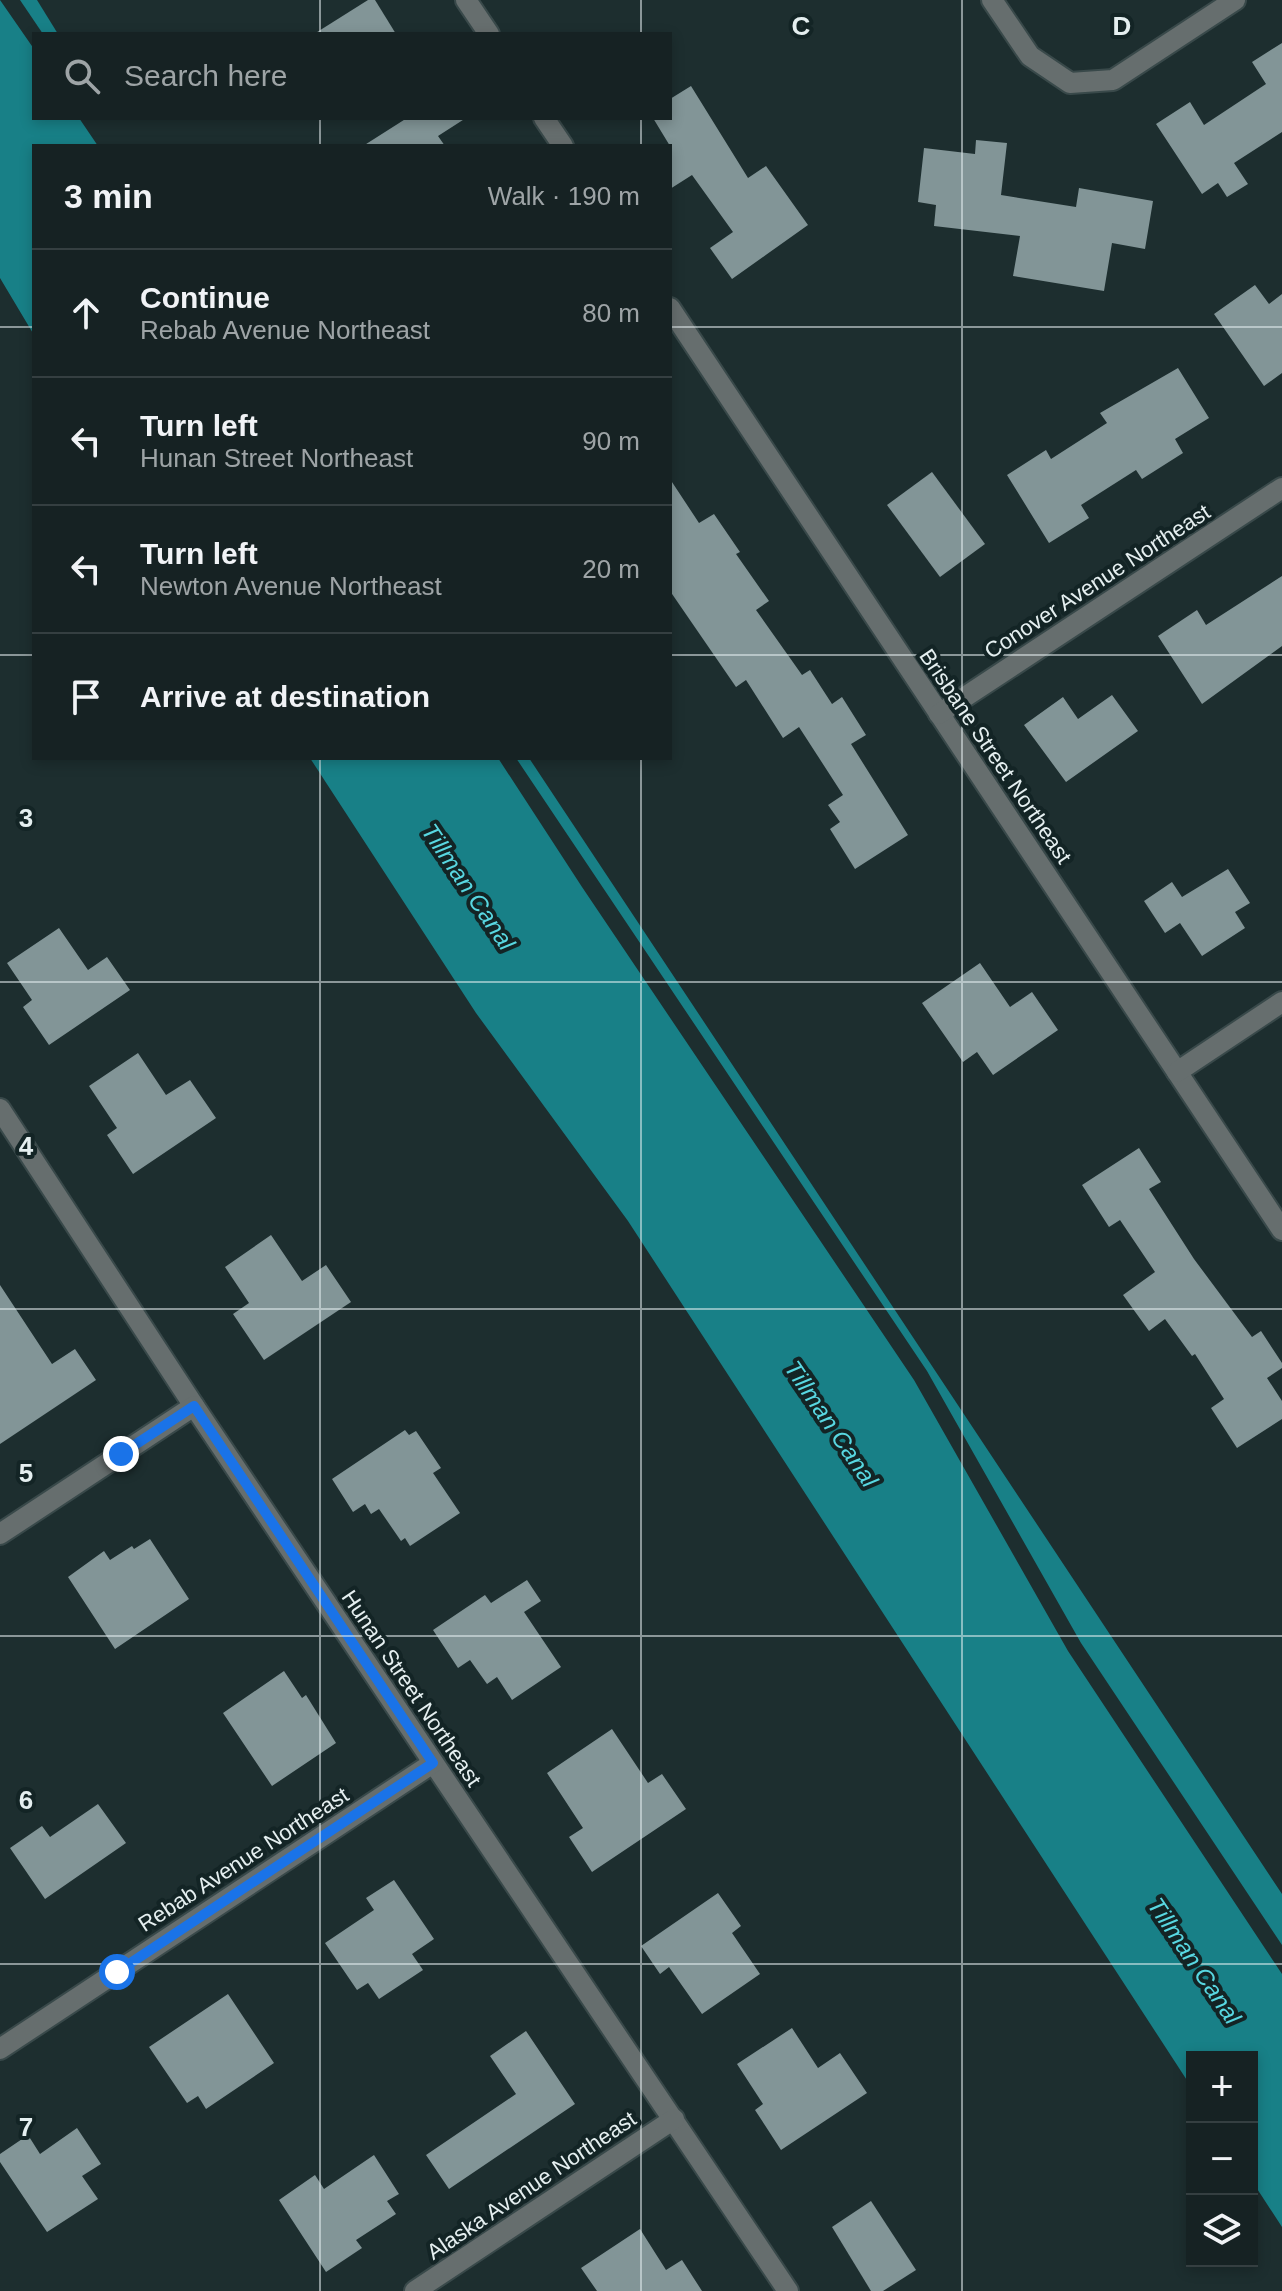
<!DOCTYPE html>
<html lang="en">
<head>
<meta charset="utf-8">
<style>
  body { margin:0; font-family:Arial,sans-serif; background:#1f2a2b; color:#f1f3f6 }
  .controls { position:absolute; right:24px; bottom:24px; display:grid; overflow:hidden; border-radius:0px; box-shadow:0 4px 12px #0003 }
  .controls button { width:72px; height:72px; display:grid; place-items:center; padding:0; border:0; border-bottom:2px solid #353f41; background:#162223; color:#f1f3f6; font:40px sans-serif }
  .stop { position:absolute; width:24px; height:24px; margin:-18px; border:6px solid #1a73e8; border-radius:50%; background:#fff }
  .stop.end { background:#1a73e8; border-color:#fff; box-shadow:0 2px 8px #0008 }
  .list { margin:0; padding:0; list-style:none }
  h2 { display:flex; justify-content:space-between; align-items:center; height:104px; margin:0; padding:0 32px; font-size:34px }
  h2 small { font-size:26px; font-weight:400; color:#9ea4a6 }
  .list li { display:grid; grid-template-columns:52px 1fr auto; gap:24px; align-items:center; box-sizing:border-box; height:128px; padding:0 32px; border-top:2px solid #353f41 }
  .list b { display:block; font-size:30px; white-space:nowrap }
  .list p { margin:0; font-size:26px; white-space:nowrap; color:#9ea4a6 }
  .list em { font-size:26px; font-style:normal; color:#9ea4a6 }
  .icon { flex:none; width:44px; height:44px; fill:none; stroke:currentColor; stroke-width:2; stroke-linecap:round; stroke-linejoin:round }
  .map { position:relative; flex:none; width:1282px; height:2291px; overflow:hidden }
  .search { position:absolute; background:#162223; box-shadow:0 4px 12px #0003; left:32px; top:32px; width:640px; height:88px; display:flex; align-items:center; gap:20px; box-sizing:border-box; padding:0 28px; border-radius:0px; color:#9ea4a6; font-size:30px }
  .panel { position:absolute; background:#162223; box-shadow:0 4px 12px #0003; left:32px; top:144px; width:640px; height:616px; border-radius:0px }
  .map>svg:first-child { display:block }
  .water { fill:#188087 }
  .building { fill:#829597 }
  .lines { fill:none; stroke-linecap:round; stroke-linejoin:round }
  .minor-casing { stroke:#39494a; stroke-width:24 }
  .minor { stroke:#666e6e; stroke-width:20 }
  .route { stroke:#1a73e8; stroke-width:10 }
  .grid { fill:none; stroke:#e5eff0; stroke-width:2; stroke-opacity:0.55 }
  .labels { text-anchor:middle; stroke-width:8; stroke-linejoin:round; paint-order:stroke }
  .street-label { font-size:22px; fill:#e5eff0; stroke:#132425 }
  .water-label { font-size:24px; font-style:italic; fill:#58d7e1; stroke:#132425 }
  .grid-label { font-size:26px; text-anchor:middle; font-weight:bold; fill:#e5eff0; stroke:#132425; stroke-width:8; stroke-linejoin:round; paint-order:stroke }
</style>
</head>
<body>
<div class="map">
<svg width="1282" height="2291" viewBox="0 0 1282 2291">
  <rect width="100%" height="100%" fill="#1d2e2f"/>
  <g class="water">
    <polygon points="0,0 34,49 34,118 79,118 98,146 34,146 34,335 0,278"/>
    <polygon points="20,0 37,0 58,34 43,34"/>
    <polygon points="310,758 498,758 582,887 914,1380 1068,1651 1282,1974 1282,2227 1252,2181 1252,2057 1192,2057 1192,2088 628,1221 476,1013"/>
    <polygon points="516,758 529,758 1282,1894 1282,1945 1081,1643 927,1371"/>
  </g>
  <g class="building">
    <polygon points="368,0 375,0 396,34 314,34"/>
    <polygon points="1282,43 1282,132 1234,163 1248,184 1227,197 1218,183 1202,194 1156,124 1190,102 1204,125 1266,84 1252,62"/>
    <polygon points="691,86 748,178 766,166 808,225 732,279 710,248 733,232 692,175 670,189 670,146 653,118 670,118 670,99"/>
    <polygon points="407,118 466,118 438,136 445,146 363,146"/>
    <polygon points="976,140 1007,143 1001,195 1076,207 1079,188 1153,201 1145,249 1112,243 1104,291 1013,276 1020,236 934,226 936,205 918,202 924,148 975,154"/>
    <polygon points="1255,285 1269,304 1282,294 1282,373 1264,386 1214,314"/>
    <polygon points="1178,368 1209,418 1175,439 1183,453 1142,479 1136,470 1081,505 1089,518 1049,543 1007,475 1046,450 1051,459 1107,423 1100,413"/>
    <polygon points="932,472 985,544 940,577 887,505"/>
    <polygon points="670,479 699,523 714,514 740,552 736,554 769,601 756,610 802,675 810,670 832,704 842,697 866,735 851,744 908,835 855,869 830,829 840,822 828,805 843,795 799,727 783,738 746,680 736,687 670,591"/>
    <polygon points="1282,576 1282,646 1202,704 1158,636 1197,610 1206,625"/>
    <polygon points="1112,695 1138,731 1066,782 1024,725 1063,697 1078,719"/>
    <polygon points="1228,869 1250,903 1235,912 1245,928 1202,956 1180,923 1165,933 1144,901 1172,882 1182,897"/>
    <polygon points="59,928 88,970 107,957 130,990 49,1045 23,1007 32,1000 7,963"/>
    <polygon points="980,963 1010,1007 1032,992 1058,1030 993,1075 977,1052 963,1062 922,1003"/>
    <polygon points="138,1053 166,1095 190,1080 216,1118 133,1174 107,1135 117,1128 89,1086"/>
    <polygon points="1139,1148 1161,1182 1149,1189 1194,1259 1252,1337 1261,1331 1282,1363 1282,1368 1267,1378 1282,1401 1282,1419 1237,1448 1211,1408 1224,1399 1195,1354 1192,1356 1165,1319 1149,1331 1123,1295 1155,1272 1120,1220 1109,1227 1082,1185"/>
    <polygon points="271,1235 302,1281 326,1265 351,1302 264,1360 233,1314 249,1303 225,1267"/>
    <polygon points="0,1285 52,1364 75,1349 96,1380 0,1444"/>
    <polygon points="405,1430 409,1435 416,1431 441,1468 433,1473 460,1513 410,1546 405,1538 401,1541 379,1509 371,1514 365,1504 353,1512 332,1479"/>
    <polygon points="150,1539 189,1599 115,1649 68,1577 104,1551 110,1560 132,1546 134,1549"/>
    <polygon points="527,1580 541,1601 524,1612 561,1667 512,1700 497,1677 487,1684 470,1660 458,1668 433,1630 485,1595 491,1603"/>
    <polygon points="284,1671 302,1698 306,1695 336,1743 272,1786 223,1713"/>
    <polygon points="612,1729 648,1783 662,1774 686,1809 592,1872 569,1837 583,1828 547,1773"/>
    <polygon points="98,1804 126,1843 45,1899 10,1848 42,1826 50,1837"/>
    <polygon points="394,1880 434,1939 412,1954 423,1970 379,1999 368,1983 357,1990 325,1943 374,1910 366,1898"/>
    <polygon points="718,1893 741,1926 732,1933 760,1974 702,2014 669,1967 660,1974 641,1946"/>
    <polygon points="228,1994 274,2063 206,2109 198,2096 187,2103 149,2047"/>
    <polygon points="792,2028 818,2068 840,2053 867,2093 781,2150 755,2110 763,2104 737,2064"/>
    <polygon points="526,2031 575,2104 449,2189 426,2155 516,2094 490,2056"/>
    <polygon points="77,2128 101,2164 82,2176 98,2199 47,2232 0,2162 0,2154 28,2135 40,2154"/>
    <polygon points="374,2155 399,2194 387,2201 396,2214 356,2240 362,2248 326,2272 279,2200 315,2175 324,2189"/>
    <polygon points="871,2201 916,2270 883,2291 871,2291 832,2227"/>
    <polygon points="640,2229 666,2270 682,2260 702,2291 597,2291 581,2268"/>
  </g>
  <g class="lines">
    <g class="minor-casing">
      <g id="minor">
        <polyline points="466,0 489,34"/>
        <polyline points="992,0 1030,56 1070,83 1113,80 1235,0"/>
        <polyline points="544,118 563,146"/>
        <polyline points="670,308 1282,1230"/>
        <polyline points="939,714 1282,488"/>
        <polyline points="1177,1072 1282,1002"/>
        <polyline points="0,1109 194,1406 788,2291"/>
        <polyline points="0,1534 194,1406"/>
        <polyline points="0,2049 433,1763"/>
        <polyline points="415,2291 674,2119"/>
      </g>
    </g>
    <use href="#minor" class="minor"/>
  </g>
  <g class="lines">
    <polyline class="route" points="117,1972 433,1763 194,1406 121,1454"/>
  </g>
  <path class="grid" d="M320 0V34M641 0V34M962 0V2291M320 118V146M641 118V146M0 327H34M670 327H1282M0 655H34M670 655H1282M320 758V2291M641 758V2291M0 982H1282M0 1309H1282M0 1636H1282M0 1964H1282"/>
  <g class="labels">
    <g class="street-label">
      <text transform="translate(1097 581) rotate(-33)" y="8">Conover Avenue Northeast</text>
      <text transform="translate(996 756) rotate(56)" y="8">Brisbane Street Northeast</text>
      <text transform="translate(412 1688) rotate(56)" y="8">Hunan Street Northeast</text>
      <text transform="translate(243 1859) rotate(-33)" y="8">Rebab Avenue Northeast</text>
      <text transform="translate(531 2185) rotate(-34)" y="8">Alaska Avenue Northeast</text>
    </g>
    <g class="water-label">
      <text transform="translate(468 887) rotate(56)" y="8">Tillman Canal</text>
      <text transform="translate(831 1424) rotate(56)" y="8">Tillman Canal</text>
      <text transform="translate(1194 1961) rotate(56)" y="8">Tillman Canal</text>
    </g>
  </g>
  <g class="grid-label">
    <text x="801" y="35">C</text>
    <text x="1122" y="35">D</text>
    <text x="26" y="827">3</text>
    <text x="26" y="1155">4</text>
    <text x="26" y="1482">5</text>
    <text x="26" y="1809">6</text>
    <text x="26" y="2136">7</text>
  </g>
</svg>
<div class="controls">
<button>+</button>
<button>−</button>
<button><svg class="icon" aria-label="layers" viewBox="0 0 24 24"><path d="M12 4l9 5-9 5-9-5zM3 14l9 5 9-5"/></svg></button>
</div>
<div class="stop" style="left:117px;top:1972px"></div>
<div class="stop end" style="left:121px;top:1454px"></div>
<div class="search"><svg class="icon" aria-label="search" viewBox="0 0 24 24"><circle cx="10" cy="10" r="6"/><path d="M15 15l6 6"/></svg>Search here</div>
<section class="panel">
<h2>3 min<small>Walk · 190 m</small></h2>
<ul class="list">
<li><svg class="icon" aria-label="ahead" viewBox="0 0 24 24"><path d="M12 20V5M6 11l6-6 6 6"/></svg><div><b>Continue</b><p>Rebab Avenue Northeast</p></div><em>80 m</em></li>
<li><svg class="icon" aria-label="left" viewBox="0 0 24 24"><path d="M17 20v-9H6M10 6l-5 5 5 5"/></svg><div><b>Turn left</b><p>Hunan Street Northeast</p></div><em>90 m</em></li>
<li><svg class="icon" aria-label="left" viewBox="0 0 24 24"><path d="M17 20v-9H6M10 6l-5 5 5 5"/></svg><div><b>Turn left</b><p>Newton Avenue Northeast</p></div><em>20 m</em></li>
<li><svg class="icon" aria-label="arrive" viewBox="0 0 24 24"><path d="M6 21V4h12l-3 4 3 4H6"/></svg><div><b>Arrive at destination</b></div></li>
</ul>
</section>
</div>
</body>
</html>
